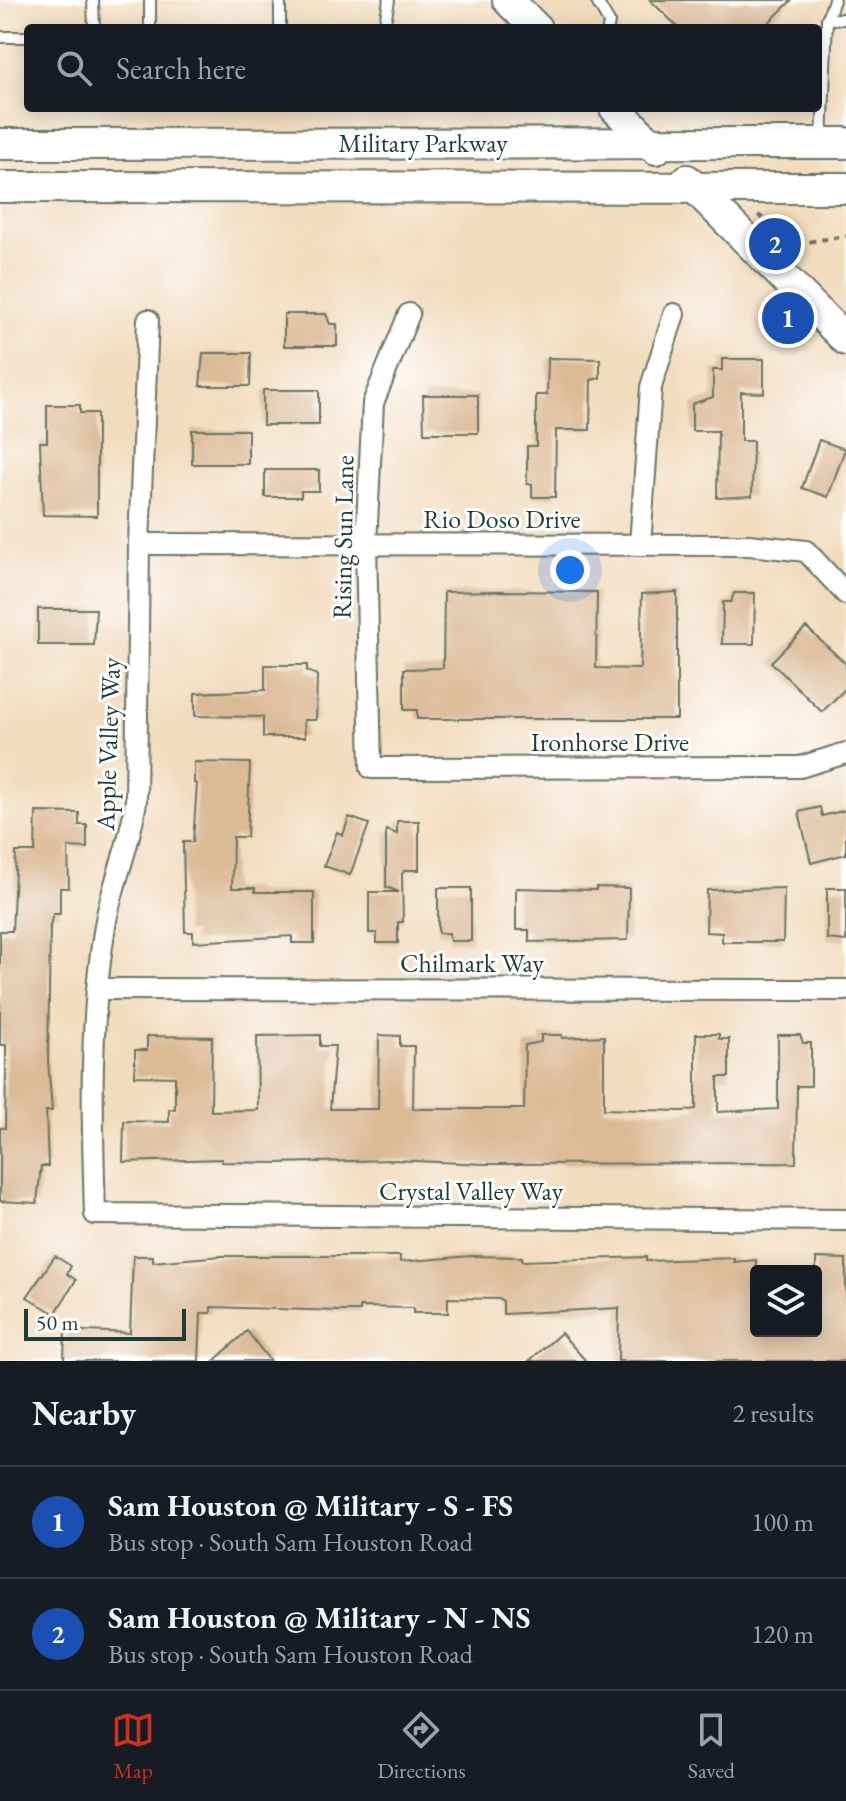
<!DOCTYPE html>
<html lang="en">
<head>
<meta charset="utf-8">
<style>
  body { margin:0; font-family:"EB Garamond",serif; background:#242831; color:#f1f3f6 }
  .controls { position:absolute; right:24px; bottom:24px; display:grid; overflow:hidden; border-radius:8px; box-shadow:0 4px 20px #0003 }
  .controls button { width:72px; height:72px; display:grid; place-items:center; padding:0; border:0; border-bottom:2px solid #363941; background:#171b24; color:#f1f3f6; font:40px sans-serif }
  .scale { position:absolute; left:24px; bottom:20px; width:162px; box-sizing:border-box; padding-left:8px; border:4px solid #1f3d34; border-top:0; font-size:22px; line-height:28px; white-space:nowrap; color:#1f3d34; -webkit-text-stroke:6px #fff; paint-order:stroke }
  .you { position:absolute; left:570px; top:570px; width:28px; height:28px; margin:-20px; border:6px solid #fff; border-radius:50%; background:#1a73e8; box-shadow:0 0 0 12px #1a73e833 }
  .badge { display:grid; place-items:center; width:52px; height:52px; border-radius:50%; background:#c8321e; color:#fff; font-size:26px; font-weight:700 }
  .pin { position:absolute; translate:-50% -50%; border:4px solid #fff; box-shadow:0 2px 8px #0006 }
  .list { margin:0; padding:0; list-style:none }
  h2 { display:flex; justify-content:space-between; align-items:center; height:104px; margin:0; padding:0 32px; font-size:34px }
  h2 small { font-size:26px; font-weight:400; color:#9ea1a6 }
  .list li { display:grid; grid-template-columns:52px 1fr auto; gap:24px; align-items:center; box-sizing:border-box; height:112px; padding:0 32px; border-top:2px solid #363941 }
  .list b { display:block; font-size:30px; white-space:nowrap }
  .list p { margin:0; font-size:26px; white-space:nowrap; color:#9ea1a6 }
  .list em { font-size:26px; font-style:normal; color:#9ea1a6 }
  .icon { flex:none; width:44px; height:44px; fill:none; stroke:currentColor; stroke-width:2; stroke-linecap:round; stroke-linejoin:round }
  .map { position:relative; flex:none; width:846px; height:1361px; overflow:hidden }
  .search { position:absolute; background:#171b24; box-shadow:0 4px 20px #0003; left:24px; right:24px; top:24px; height:88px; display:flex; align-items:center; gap:20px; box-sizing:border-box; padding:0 28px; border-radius:8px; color:#9ea1a6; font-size:30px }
  .sheet { height:328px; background:#171b24 }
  nav { display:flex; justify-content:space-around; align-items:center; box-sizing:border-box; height:112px; border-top:2px solid #363941; background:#171b24; font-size:22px; color:#9ea1a6 }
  nav a { display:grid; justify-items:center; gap:4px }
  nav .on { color:#c8321e }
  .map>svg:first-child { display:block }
  .building { fill:#dbba96 }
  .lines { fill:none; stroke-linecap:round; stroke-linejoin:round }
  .lane-casing { stroke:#697564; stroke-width:14 }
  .street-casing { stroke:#697564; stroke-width:24 }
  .secondary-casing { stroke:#697564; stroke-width:34 }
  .path { stroke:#697564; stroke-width:4; stroke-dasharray:6 6; stroke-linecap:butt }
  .lane { stroke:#fff; stroke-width:10 }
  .street { stroke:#fff; stroke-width:20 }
  .secondary { stroke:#fff; stroke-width:30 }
  .labels { text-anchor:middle; stroke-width:6; stroke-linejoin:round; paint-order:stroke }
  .street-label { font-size:26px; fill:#1f3d34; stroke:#fff }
</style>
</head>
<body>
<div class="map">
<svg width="846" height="1361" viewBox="0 0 846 1361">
  <rect width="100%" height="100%" fill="#fff"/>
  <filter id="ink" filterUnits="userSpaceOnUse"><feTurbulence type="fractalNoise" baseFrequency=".0125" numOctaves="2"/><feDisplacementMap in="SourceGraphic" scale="16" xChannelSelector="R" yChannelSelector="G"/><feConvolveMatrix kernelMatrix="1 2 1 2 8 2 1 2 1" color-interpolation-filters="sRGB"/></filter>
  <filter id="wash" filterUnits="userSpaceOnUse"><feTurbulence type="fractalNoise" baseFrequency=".006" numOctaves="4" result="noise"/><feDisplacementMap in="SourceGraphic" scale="32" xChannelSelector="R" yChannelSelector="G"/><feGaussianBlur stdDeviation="1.8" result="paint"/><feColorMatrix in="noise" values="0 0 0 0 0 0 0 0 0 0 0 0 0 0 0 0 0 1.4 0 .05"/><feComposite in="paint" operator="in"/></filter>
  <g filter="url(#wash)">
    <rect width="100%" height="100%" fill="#f2dcbe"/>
    <g id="blocks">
      <g class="building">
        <polygon points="650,0 792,0 763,28 679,28"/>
        <polygon points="284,314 326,314 330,324 337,324 337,346 284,346"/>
        <polygon points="203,353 251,353 250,386 200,386"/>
        <polygon points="548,358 600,359 600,378 591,380 590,430 556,430 555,497 532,497 532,484 527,484 527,446 536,446 536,395 547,395"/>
        <polygon points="722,359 764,359 764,393 741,392 741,441 753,441 752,496 717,498 718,431 692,431 692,404 713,397 713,370 722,370"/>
        <rect x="263" y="390" width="56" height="35"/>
        <polygon points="423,395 478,395 478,433 424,433"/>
        <polygon points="47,405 80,405 80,413 97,413 97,516 43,515 40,442 47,442"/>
        <rect x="192" y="430" width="56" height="34"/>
        <polygon points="819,440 845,449 828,497 802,488"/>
        <polygon points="265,470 319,470 319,491 301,491 301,497 265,497"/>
        <polygon points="497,591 597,592 596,668 640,669 642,594 677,592 677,719 417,719 417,710 404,710 404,669 443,668 444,592"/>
        <polygon points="734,593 755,593 754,644 722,644 723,602 731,602"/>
        <polygon points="38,609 96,609 94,645 38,645"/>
        <polygon points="806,627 846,664 846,688 822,712 771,662"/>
        <polygon points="265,665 307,665 307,671 317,675 316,720 304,720 305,737 263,737 263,717 195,716 195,693 265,690"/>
        <polygon points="194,762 250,763 247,837 233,837 232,888 255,888 255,892 314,892 314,943 292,943 292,936 193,942 193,932 185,932 183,842 193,842 197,784 194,783"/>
        <polygon points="820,807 822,816 846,810 846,854 811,863 799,812"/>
        <polygon points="36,812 79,813 79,825 87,825 87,848 68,847 69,888 60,888 60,914 53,914 50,926 48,1061 52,1111 46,1111 48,1166 41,1166 37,1203 0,1201 0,1128 5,1128 6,1073 6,1045 0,1045 0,931 12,931 16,852 35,852"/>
        <polygon points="349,817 369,824 350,875 324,866 337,832 343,835"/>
        <polygon points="397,821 419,821 419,870 405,870 402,874 403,922 398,922 398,943 377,943 377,933 369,933 369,892 399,892 386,887 386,830 397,834"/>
        <polygon points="596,887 629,888 628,940 529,942 529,930 516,930 516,888 596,890"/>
        <polygon points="438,888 471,888 471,941 450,941 449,933 438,933"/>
        <polygon points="784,888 783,942 722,942 722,933 706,932 707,890"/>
        <polygon points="827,888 846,888 846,941 827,939"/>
        <polygon points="696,1034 719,1034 719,1039 729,1039 729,1077 718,1077 718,1112 778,1109 778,1035 800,1035 803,1043 811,1043 811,1086 797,1086 796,1163 486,1164 391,1160 276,1163 222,1162 222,1159 123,1162 124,1121 169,1122 169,1109 175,1109 175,1077 135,1076 135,1050 147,1050 147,1036 212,1037 211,1111 258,1110 257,1036 320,1035 320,1046 335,1046 330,1109 378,1109 379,1035 400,1036 400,1046 414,1046 413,1109 524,1109 525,1045 541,1042 541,1035 562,1035 562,1038 604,1036 604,1109 683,1111 696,1109"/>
        <polygon points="55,1256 71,1266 67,1274 76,1280 55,1314 27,1297"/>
        <polygon points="133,1256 153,1256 153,1262 222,1256 400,1256 400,1262 471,1256 522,1257 522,1261 646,1257 646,1261 734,1258 734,1262 756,1260 756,1331 816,1332 816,1258 846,1259 846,1361 618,1361 619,1308 503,1314 503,1301 499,1299 448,1298 448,1313 413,1313 413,1308 360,1307 360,1311 340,1311 211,1307 211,1313 201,1313 199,1361 64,1361 65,1330 130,1333"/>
        <polygon points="247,1331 270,1361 214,1361"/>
        <polygon points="561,1333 586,1361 529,1361"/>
      </g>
    </g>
  </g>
  <g filter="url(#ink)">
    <use href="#blocks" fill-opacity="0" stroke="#697564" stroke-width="2"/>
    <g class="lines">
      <g class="lane-casing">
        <g id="lane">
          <polyline points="93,0 94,28"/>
          <polyline points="150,0 150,28"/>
          <polyline points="280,0 280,28"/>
          <polyline points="596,0 609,22 608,28"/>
          <polyline points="827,19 834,0"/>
          <polyline points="384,28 389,0"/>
          <polyline points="0,37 28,37"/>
          <polyline points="822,141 827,19 846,19"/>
        </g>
      </g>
      <g class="street-casing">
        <g id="street">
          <polyline points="409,314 373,403 366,544 371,768 800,767 846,753"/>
          <path d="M148 320 139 544 136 801C130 847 112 883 105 926 89 1021 92 1117 95 1214L846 1220"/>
          <polyline points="139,544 749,545 806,551 846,594"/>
          <polyline points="640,545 651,387 674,314"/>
          <polyline points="98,989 846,990"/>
        </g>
      </g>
      <g class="secondary-casing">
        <g id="secondary">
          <polyline points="508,0 536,28"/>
          <polyline points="615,108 656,149"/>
          <polyline points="0,144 846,143"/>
          <polyline points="687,180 846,340"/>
          <polyline points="0,187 846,188"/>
        </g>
      </g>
      <polyline class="path" points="758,215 800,243 846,236"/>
      <use href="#lane" class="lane"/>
      <use href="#street" class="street"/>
      <use href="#secondary" class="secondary"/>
    </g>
  </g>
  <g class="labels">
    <g class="street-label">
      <text x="423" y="152">Military Parkway</text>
      <text x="502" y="528">Rio Doso Drive</text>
      <text transform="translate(343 537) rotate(-89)" y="9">Rising Sun Lane</text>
      <text x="610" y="751">Ironhorse Drive</text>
      <text transform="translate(108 744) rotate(-88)" y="9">Apple Valley Way</text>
      <text x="472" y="972">Chilmark Way</text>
      <text x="471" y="1200">Crystal Valley Way</text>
    </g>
  </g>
</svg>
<div class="controls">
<button><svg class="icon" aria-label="layers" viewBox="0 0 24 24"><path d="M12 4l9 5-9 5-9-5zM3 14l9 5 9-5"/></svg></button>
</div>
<div class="scale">50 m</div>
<div class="you"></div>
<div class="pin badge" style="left:788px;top:318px;background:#1a4fb4">1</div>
<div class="pin badge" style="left:775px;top:244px;background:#1a4fb4">2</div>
<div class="search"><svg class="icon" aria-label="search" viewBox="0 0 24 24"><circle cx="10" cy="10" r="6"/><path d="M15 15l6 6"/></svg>Search here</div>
</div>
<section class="sheet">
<h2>Nearby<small>2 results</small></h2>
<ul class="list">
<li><span class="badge" style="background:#1a4fb4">1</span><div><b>Sam Houston @ Military - S - FS</b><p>Bus stop · South Sam Houston Road</p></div><em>100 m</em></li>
<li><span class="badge" style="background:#1a4fb4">2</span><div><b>Sam Houston @ Military - N - NS</b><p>Bus stop · South Sam Houston Road</p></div><em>120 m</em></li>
</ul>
</section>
<nav>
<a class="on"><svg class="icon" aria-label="map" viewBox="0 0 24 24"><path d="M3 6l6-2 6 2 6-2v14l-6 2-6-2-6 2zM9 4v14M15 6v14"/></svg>Map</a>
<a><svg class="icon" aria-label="directions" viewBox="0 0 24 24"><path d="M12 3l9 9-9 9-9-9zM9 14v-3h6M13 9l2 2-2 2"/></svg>Directions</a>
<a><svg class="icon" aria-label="saved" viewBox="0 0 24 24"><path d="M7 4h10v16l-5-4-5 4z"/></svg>Saved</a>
</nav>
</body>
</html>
